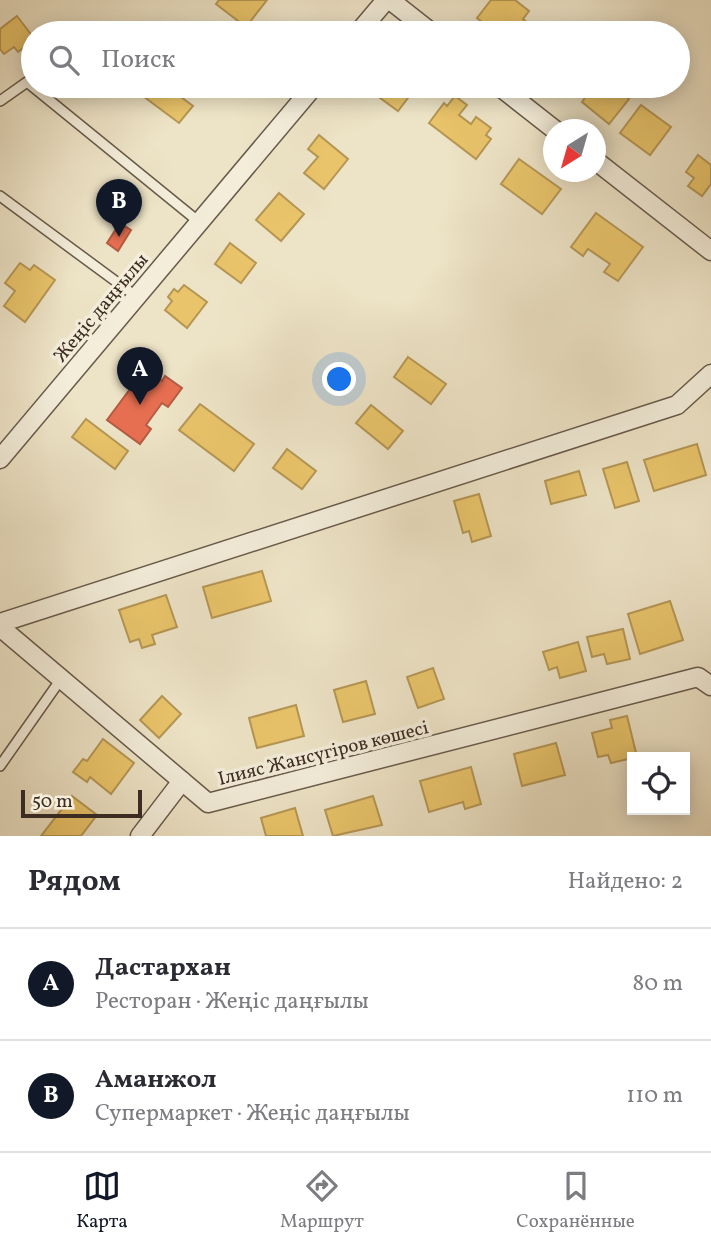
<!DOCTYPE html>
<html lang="ru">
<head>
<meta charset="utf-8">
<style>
  body { margin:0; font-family:Vollkorn,serif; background:#f2f2f3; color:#2b2b33 }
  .controls { position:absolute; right:21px; bottom:21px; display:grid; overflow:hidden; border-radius:0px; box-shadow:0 4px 18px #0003 }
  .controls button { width:63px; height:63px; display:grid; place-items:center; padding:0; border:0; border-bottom:2px solid #e1e1e2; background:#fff; color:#2b2b33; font:35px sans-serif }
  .compass { position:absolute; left:543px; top:119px; width:63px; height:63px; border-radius:50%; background:#fff; box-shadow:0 4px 18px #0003; rotate:217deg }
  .scale { position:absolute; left:21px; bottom:18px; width:121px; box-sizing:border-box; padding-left:7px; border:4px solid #3c2c22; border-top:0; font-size:19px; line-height:24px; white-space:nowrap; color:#3c2c22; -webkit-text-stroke:5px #f3edda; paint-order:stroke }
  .you { position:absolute; left:340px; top:380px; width:24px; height:24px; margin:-18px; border:5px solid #fff; border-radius:50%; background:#1a73e8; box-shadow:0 0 0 10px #1a73e833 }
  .badge { display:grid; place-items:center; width:46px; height:46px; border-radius:50%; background:#111827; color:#fff; font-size:23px; font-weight:700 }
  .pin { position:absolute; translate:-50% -58px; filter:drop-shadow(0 2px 4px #0008) }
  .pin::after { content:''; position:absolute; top:37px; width:24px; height:21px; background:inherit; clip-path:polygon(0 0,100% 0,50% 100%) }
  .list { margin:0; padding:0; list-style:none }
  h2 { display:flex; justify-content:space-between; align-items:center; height:91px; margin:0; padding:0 28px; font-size:30px }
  h2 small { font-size:23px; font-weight:400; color:#7c7c81 }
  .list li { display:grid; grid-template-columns:46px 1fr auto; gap:21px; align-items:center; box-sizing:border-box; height:112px; padding:0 28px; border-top:2px solid #e1e1e2 }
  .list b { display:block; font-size:26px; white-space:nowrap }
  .list p { margin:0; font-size:23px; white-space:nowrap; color:#7c7c81 }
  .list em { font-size:23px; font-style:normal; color:#7c7c81 }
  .icon { flex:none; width:38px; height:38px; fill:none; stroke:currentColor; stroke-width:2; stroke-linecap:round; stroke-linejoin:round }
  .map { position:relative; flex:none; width:711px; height:836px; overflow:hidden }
  .search { position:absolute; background:#fff; box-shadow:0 4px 18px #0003; left:21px; right:21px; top:21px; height:77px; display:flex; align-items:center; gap:18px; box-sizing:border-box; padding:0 24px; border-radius:38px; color:#7c7c81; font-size:26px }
  .sheet { height:315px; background:#fff }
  nav { display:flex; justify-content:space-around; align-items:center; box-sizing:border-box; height:98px; border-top:2px solid #e1e1e2; background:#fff; font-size:19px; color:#7c7c81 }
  nav a { display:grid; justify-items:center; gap:4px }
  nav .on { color:#111827 }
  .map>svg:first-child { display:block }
  .homes { fill:#e9c46a; stroke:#b59654; stroke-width:2 }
  .shops { fill:#e76f51; stroke:#b45b43; stroke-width:2 }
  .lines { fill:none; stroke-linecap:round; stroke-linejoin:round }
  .lane-casing { stroke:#685a4b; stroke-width:12 }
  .street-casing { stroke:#685a4b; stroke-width:21 }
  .lane { stroke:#f3edda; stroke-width:9 }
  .street { stroke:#f3edda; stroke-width:18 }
  .labels { text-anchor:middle; stroke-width:7; stroke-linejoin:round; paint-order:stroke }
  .street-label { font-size:19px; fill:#3c2c22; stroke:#f3edda }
</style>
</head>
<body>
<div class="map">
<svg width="711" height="836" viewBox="0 0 711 836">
  <rect width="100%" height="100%" fill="#ede3c6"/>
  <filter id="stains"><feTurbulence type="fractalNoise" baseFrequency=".00286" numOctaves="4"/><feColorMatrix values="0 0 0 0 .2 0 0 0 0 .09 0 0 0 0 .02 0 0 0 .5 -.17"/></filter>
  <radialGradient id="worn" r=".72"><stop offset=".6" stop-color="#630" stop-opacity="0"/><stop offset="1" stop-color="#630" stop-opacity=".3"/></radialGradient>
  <g class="homes">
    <polygon points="219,0 267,0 246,27 216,4"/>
    <polygon points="491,0 515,0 529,11 523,19 531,26 526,33 496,33 477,18"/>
    <polygon points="17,16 33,37 33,41 18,52 14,47 4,54 0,49 0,29"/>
    <polygon points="151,86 166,86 193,106 179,123 143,96"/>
    <polygon points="377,86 417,86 398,111 372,92"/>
    <polygon points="552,86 582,86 574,95 568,90 564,95"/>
    <polygon points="605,86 612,86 629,99 609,124 582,102 592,88 599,93"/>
    <polygon points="455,96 467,105 459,115 471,124 476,117 491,128 486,135 491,139 476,159 429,123 444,103 447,106"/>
    <polygon points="641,105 671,127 650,155 620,133"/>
    <polygon points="319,135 348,159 324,189 304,173 318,157 308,149"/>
    <polygon points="698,155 711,165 711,184 702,196 688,186 694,178 686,172"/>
    <polygon points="519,159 561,189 542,214 501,184"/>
    <polygon points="279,193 304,214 281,241 256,220"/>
    <polygon points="596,213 643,247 618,281 604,272 610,264 588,249 583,256 571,247"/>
    <polygon points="230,243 256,263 241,283 215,264"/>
    <polygon points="20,263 30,270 34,265 55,280 25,322 4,306 15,291 5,283"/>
    <polygon points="184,285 207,302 187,328 165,310 172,301 168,297 174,289 178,292"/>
    <polygon points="408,357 446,384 431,404 394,377"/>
    <polygon points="200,404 254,444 234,471 179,430"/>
    <polygon points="371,405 403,431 388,449 356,423"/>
    <polygon points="86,419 128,451 115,469 72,437"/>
    <polygon points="697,444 706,475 654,491 644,460"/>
    <polygon points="287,449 316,471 302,489 273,468"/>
    <polygon points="627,462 639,501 615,508 603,469"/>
    <polygon points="579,471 586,495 551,504 545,481"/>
    <polygon points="479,494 491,536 472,542 469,531 463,533 454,501"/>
    <polygon points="262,571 271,601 212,618 203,587"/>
    <polygon points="166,595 177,627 152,635 155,644 142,648 139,639 130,642 119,610"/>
    <polygon points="670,601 683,640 640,654 628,614"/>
    <polygon points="623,629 630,659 607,664 604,654 592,657 587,637"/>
    <polygon points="578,642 586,671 560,678 557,667 549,670 543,652"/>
    <polygon points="433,668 444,699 418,708 407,677"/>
    <polygon points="366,681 375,714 343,722 334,690"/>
    <polygon points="162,696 181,714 159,738 140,720"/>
    <polygon points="296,705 304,736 257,748 249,718"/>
    <polygon points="627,716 637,757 611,763 608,755 598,757 592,733 612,728 610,720"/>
    <polygon points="103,739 134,763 111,794 90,777 87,782 73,772 83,759 87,761"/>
    <polygon points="556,743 565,775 522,786 514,754"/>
    <polygon points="471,767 481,804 465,809 463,802 429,812 420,781"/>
    <polygon points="72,796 97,815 81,836 41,836"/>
    <polygon points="373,796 382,825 333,836 325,810"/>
    <polygon points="295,808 303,836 266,836 261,818"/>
  </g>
  <g class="shops">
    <polygon points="120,223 131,230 118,251 107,243"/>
    <polygon points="145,369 162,381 165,376 182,388 168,407 162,403 146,425 151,429 140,444 107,420"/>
  </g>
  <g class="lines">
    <g class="lane-casing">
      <g id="lane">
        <polyline points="0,101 27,82 199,222"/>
        <polyline points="0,196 137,297"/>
        <polyline points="0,766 61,679"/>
      </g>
    </g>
    <g class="street-casing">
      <g id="street">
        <polyline points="390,0 432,33"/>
        <polyline points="358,33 386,0"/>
        <polyline points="499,86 555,130"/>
        <polyline points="596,161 711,251"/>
        <polyline points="0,459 314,86"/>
        <polyline points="0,623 677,405 711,374"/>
        <polyline points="0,627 208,803 698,677 711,686"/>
        <polyline points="140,836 182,781"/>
      </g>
    </g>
    <use href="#lane" class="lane"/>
    <use href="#street" class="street"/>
  </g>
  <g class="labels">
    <g class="street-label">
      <text transform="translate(100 307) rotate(-50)" y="7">Жеңіс даңғылы</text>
      <text transform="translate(323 752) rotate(-14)" y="7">Ілияс Жансүгіров көшесі</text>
    </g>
  </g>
  <rect width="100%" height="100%" filter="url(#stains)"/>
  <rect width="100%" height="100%" fill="url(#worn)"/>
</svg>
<div class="controls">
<button><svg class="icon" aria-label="locate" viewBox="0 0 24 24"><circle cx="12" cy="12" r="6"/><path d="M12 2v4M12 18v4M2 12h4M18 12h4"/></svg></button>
</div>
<svg class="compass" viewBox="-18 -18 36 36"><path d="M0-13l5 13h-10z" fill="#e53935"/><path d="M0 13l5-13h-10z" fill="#7c7c81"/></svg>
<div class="scale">50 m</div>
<div class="you"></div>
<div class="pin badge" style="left:140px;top:405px">A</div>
<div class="pin badge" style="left:119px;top:237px">B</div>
<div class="search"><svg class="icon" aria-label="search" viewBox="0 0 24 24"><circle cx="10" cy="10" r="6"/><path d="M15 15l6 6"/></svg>Поиск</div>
</div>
<section class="sheet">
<h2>Рядом<small>Найдено: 2</small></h2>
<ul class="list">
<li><span class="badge">A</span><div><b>Дастархан</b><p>Ресторан · Жеңіс даңғылы</p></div><em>80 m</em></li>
<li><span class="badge">B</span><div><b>Аманжол</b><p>Супермаркет · Жеңіс даңғылы</p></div><em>110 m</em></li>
</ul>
</section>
<nav>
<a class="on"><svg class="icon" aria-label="map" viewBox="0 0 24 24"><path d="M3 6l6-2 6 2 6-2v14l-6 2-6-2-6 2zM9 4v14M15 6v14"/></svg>Карта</a>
<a><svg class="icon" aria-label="directions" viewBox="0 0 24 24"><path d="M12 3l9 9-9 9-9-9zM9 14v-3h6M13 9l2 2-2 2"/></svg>Маршрут</a>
<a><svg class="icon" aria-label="saved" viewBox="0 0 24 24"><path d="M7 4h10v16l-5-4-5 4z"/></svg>Сохранённые</a>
</nav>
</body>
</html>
